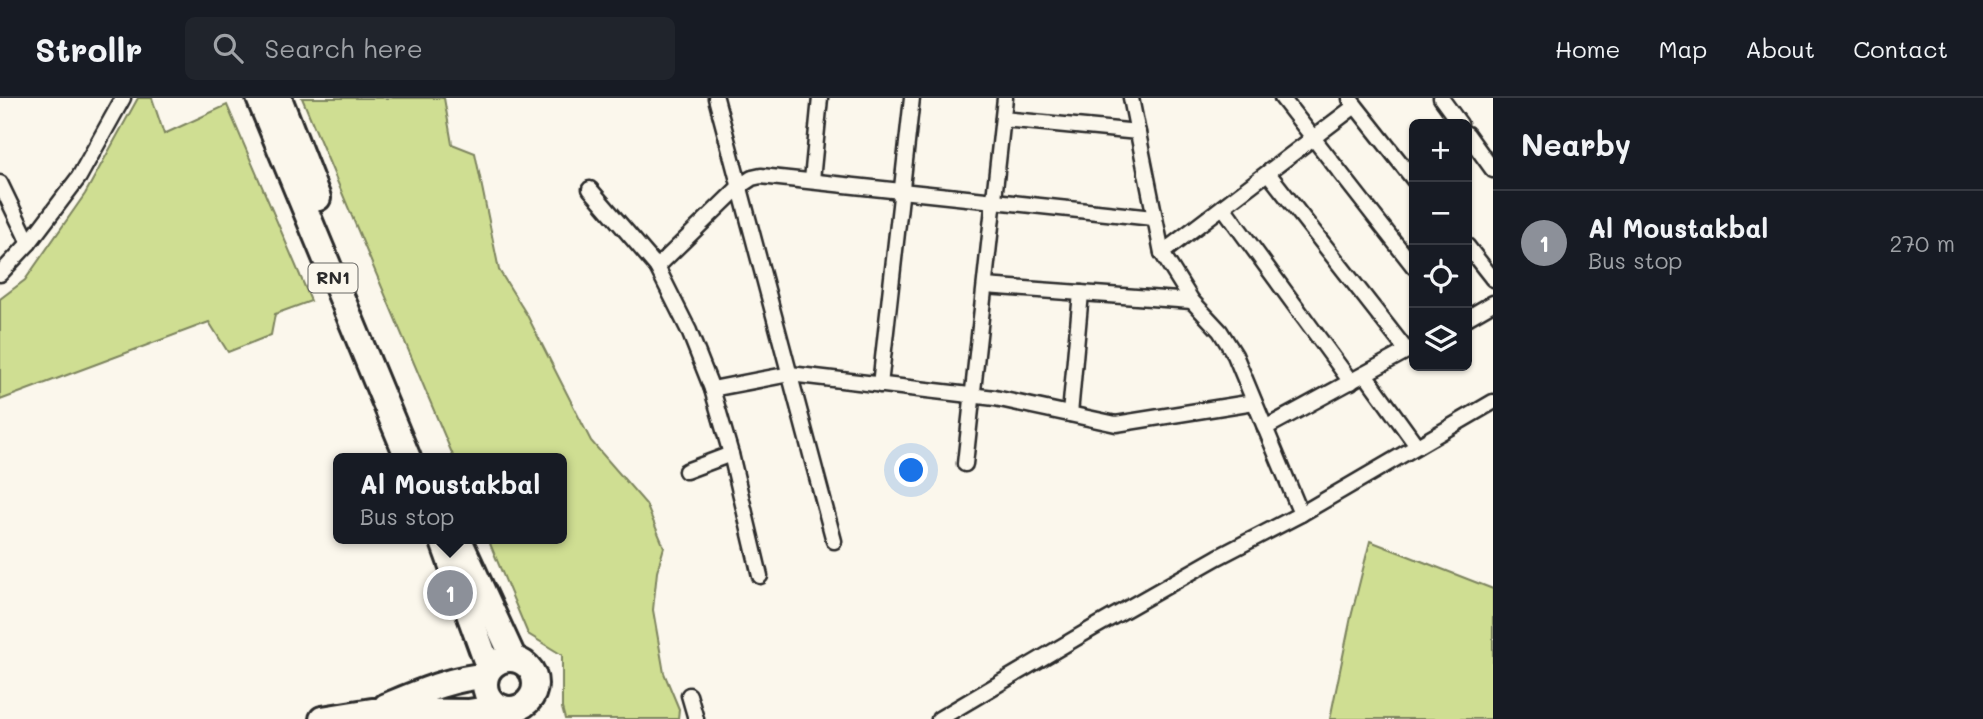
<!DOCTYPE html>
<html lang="en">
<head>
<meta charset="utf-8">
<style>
  body { margin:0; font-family:Mali,sans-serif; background:#20242c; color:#f1f3f6 }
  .controls { position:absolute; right:21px; top:21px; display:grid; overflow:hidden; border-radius:10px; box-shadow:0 2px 5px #0004 }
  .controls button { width:63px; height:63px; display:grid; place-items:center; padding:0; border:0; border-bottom:2px solid #363941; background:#171b24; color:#f1f3f6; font:35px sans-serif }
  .you { position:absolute; left:912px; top:373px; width:24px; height:24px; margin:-18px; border:5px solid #fff; border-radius:50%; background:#1a73e8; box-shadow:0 0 0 10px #1a73e833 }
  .badge { display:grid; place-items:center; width:46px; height:46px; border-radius:50%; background:#8c9099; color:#fff; font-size:23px; font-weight:700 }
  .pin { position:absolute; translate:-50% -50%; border:4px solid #fff; box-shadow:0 2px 7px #0006 }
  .popup { position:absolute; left:333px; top:355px; width:234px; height:91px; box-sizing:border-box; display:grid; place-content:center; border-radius:10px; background:#171b24; filter:drop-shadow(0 2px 5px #0005); font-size:23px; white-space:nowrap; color:#9ea1a6 }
  .popup b { font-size:26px; color:#f1f3f6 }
  .popup::after { content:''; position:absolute; left:50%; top:100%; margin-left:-14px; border:14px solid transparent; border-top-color:#171b24 }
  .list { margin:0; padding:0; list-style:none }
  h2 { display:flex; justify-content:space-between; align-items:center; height:91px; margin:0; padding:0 28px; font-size:30px }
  h2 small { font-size:23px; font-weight:400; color:#9ea1a6 }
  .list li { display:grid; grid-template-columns:46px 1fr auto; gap:21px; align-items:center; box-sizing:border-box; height:105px; padding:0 28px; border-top:2px solid #363941 }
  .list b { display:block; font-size:26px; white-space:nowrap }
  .list p { margin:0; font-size:23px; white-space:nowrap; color:#9ea1a6 }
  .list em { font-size:23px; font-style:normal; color:#9ea1a6 }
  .icon { flex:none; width:38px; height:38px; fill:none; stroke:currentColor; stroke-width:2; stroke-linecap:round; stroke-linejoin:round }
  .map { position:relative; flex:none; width:1493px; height:621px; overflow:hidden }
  header { display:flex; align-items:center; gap:42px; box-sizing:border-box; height:98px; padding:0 35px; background:#171b24; border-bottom:2px solid #363941 }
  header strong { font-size:33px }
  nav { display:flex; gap:38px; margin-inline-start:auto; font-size:24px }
  .search { width:490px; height:63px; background:#20242c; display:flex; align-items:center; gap:18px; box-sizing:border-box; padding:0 24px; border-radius:10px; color:#9ea1a6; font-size:26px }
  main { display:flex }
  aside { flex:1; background:#171b24 }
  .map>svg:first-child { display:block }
  .green { fill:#cfde92; stroke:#7d845e; stroke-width:2 }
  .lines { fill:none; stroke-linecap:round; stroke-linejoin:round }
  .street-casing { stroke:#2b2b2b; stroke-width:19 }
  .highway-casing { stroke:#2b2b2b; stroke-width:30 }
  .street { stroke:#fbf7ec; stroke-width:14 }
  .highway { stroke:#fbf7ec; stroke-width:24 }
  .labels { text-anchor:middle; stroke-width:6; stroke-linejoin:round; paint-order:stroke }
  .shield { fill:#fbf7ec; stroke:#696865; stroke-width:2 }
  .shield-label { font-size:18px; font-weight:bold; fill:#2b2b2b }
</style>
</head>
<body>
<header>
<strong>Strollr</strong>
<div class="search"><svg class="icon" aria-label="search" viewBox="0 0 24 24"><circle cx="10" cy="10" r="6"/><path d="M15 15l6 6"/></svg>Search here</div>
<nav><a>Home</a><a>Map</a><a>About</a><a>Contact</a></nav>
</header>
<main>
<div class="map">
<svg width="1493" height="621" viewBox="0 0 1493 621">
  <rect width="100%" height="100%" fill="#fbf7ec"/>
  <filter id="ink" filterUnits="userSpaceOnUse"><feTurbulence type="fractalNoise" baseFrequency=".0143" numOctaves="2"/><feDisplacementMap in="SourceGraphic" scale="14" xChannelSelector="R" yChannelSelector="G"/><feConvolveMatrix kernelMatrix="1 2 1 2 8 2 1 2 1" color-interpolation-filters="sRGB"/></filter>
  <g filter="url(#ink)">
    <g class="green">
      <polygon points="138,0 152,0 164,36 227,7 311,203 275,216 271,237 228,254 209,224 0,302 0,201 25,182 85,96"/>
      <polygon points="302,0 444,0 452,46 475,55 499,172 527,217 591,343 646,406 664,449 657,474 653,512 664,575 679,611 678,621 565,621 562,610 562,557 528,536 488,441 562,441 562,360 454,360"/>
      <polygon points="1370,443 1493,491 1493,621 1330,621 1351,519"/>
    </g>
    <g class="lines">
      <g class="street-casing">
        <g id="street">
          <polyline points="716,0 834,443"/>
          <polyline points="1131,0 1162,155 1192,203 1220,233 1235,257 1301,416"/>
          <polyline points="1282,0 1414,169"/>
          <polyline points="1441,0 1460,26"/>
          <polyline points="1350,1 1414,82"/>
          <polyline points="1003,21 1138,34"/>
          <polyline points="1467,36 1493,72"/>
          <polyline points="1268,75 1407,253"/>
          <polyline points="812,82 820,0"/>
          <polyline points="0,85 29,145"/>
          <polyline points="590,91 657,169 689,233 712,291 731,356 760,478"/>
          <polyline points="1223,109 1351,284"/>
          <polyline points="1467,148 1493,181"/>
          <polyline points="1162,155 1355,8"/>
          <polyline points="657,169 740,88 752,80 761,78 1153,120"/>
          <polyline points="0,176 29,145 79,79 123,0"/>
          <polyline points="985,188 1192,203"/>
          <polyline points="1467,220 1493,205"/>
          <polyline points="1365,276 1417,348"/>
          <polyline points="880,287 912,0"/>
          <polyline points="712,291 790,276 995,300 1116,326 1254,304"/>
          <polyline points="1070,316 1081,195"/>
          <polyline points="1265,330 1414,249"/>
          <polyline points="965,366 1005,0"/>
          <polyline points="686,373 731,356"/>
          <polyline points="689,597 696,621"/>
          <polyline points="939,621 1093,530 1218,459 1301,416 1493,304"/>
        </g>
      </g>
      <g class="highway-casing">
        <g id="highway">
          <polyline points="259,0 408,360"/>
          <polyline points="279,0 318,100"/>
          <polyline points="442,441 489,571"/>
          <polyline points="460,444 514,561"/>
          <circle cx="510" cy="586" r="25"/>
          <path d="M386 608C418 595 451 580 485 578"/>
          <polyline points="322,621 372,613 468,614 501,609"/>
        </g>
      </g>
      <use href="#street" class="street"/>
      <use href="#highway" class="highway"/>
    </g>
  </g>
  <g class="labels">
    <rect class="shield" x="308.5" y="165.5" width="49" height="29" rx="5"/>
    <g class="shield-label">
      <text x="333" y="186">RN1</text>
    </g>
  </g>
</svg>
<div class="controls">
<button>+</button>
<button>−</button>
<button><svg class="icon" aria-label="locate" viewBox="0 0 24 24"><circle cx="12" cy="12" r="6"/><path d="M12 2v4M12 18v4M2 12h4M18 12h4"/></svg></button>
<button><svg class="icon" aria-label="layers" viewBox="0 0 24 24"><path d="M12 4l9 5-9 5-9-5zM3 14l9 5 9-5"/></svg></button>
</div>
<div class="you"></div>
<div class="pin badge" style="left:450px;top:495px">1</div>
<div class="popup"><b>Al Moustakbal</b>Bus stop</div>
</div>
<aside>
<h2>Nearby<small></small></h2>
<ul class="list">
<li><span class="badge">1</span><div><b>Al Moustakbal</b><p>Bus stop</p></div><em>270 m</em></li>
</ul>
</aside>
</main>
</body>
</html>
